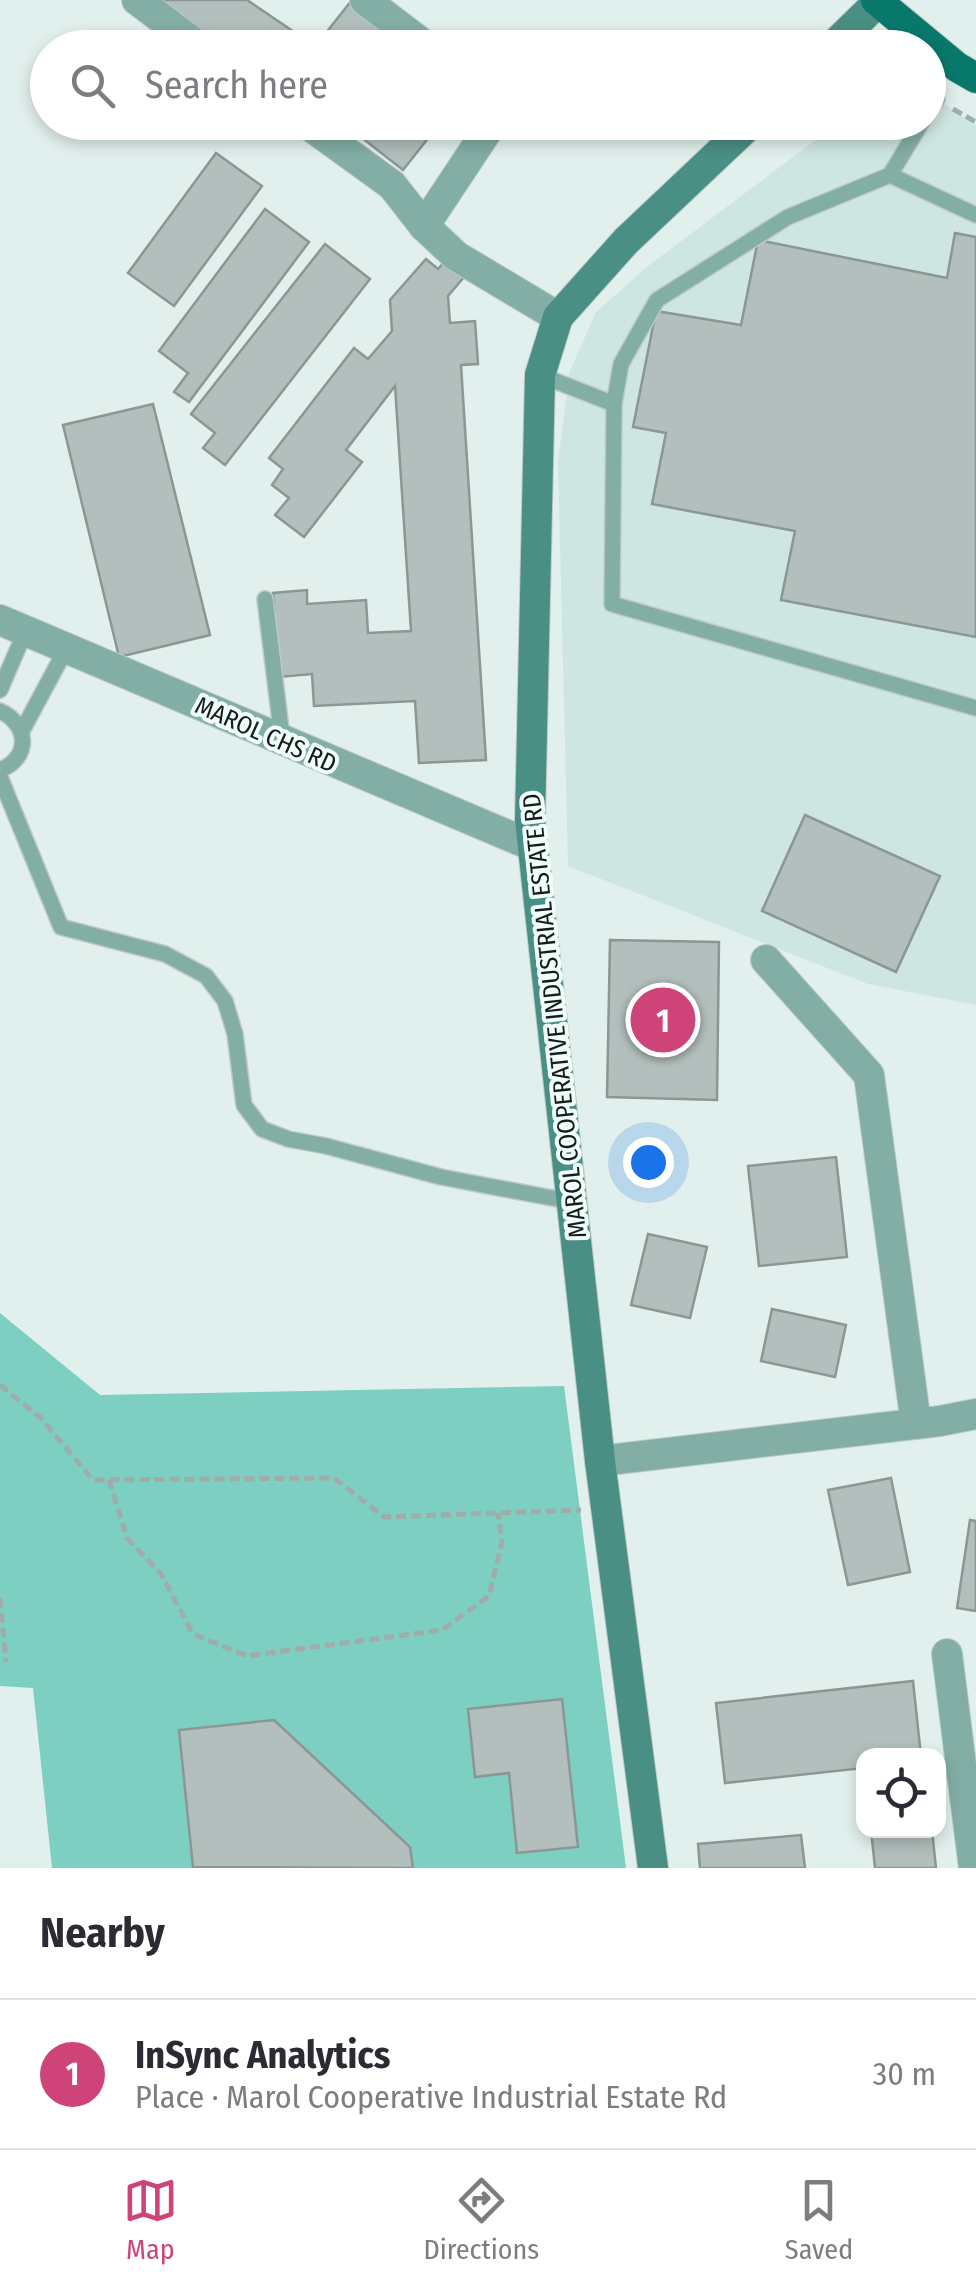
<!DOCTYPE html>
<html lang="en">
<head>
<meta charset="utf-8">
<style>
  body { margin:0; font-family:"Fira Sans Condensed",sans-serif; background:#f7f7f7; color:#2b2b33 }
  .controls { position:absolute; right:30px; bottom:30px; display:grid; overflow:hidden; border-radius:20px; box-shadow:0 5px 15px #0003 }
  .controls button { width:90px; height:90px; display:grid; place-items:center; padding:0; border:0; border-bottom:2px solid #e1e1e2; background:#fff; color:#2b2b33; font:50px sans-serif }
  .you { position:absolute; left:648px; top:1162px; width:35px; height:35px; margin:-25px; border:8px solid #fff; border-radius:50%; background:#1a73e8; box-shadow:0 0 0 15px #1a73e833 }
  .badge { display:grid; place-items:center; width:65px; height:65px; border-radius:50%; background:#cf4478; color:#fff; font-size:32px; font-weight:700 }
  .pin { position:absolute; translate:-50% -50%; border:5px solid #fff; box-shadow:0 2px 10px #0006 }
  .list { margin:0; padding:0; list-style:none }
  h2 { display:flex; justify-content:space-between; align-items:center; height:130px; margin:0; padding:0 40px; font-size:42px }
  h2 small { font-size:32px; font-weight:400; color:#7c7c81 }
  .list li { display:grid; grid-template-columns:65px 1fr auto; gap:30px; align-items:center; box-sizing:border-box; height:150px; padding:0 40px; border-top:2px solid #e1e1e2 }
  .list b { display:block; font-size:38px; white-space:nowrap }
  .list p { margin:0; font-size:32px; white-space:nowrap; color:#7c7c81 }
  .list em { font-size:32px; font-style:normal; color:#7c7c81 }
  .icon { flex:none; width:55px; height:55px; fill:none; stroke:currentColor; stroke-width:2; stroke-linecap:round; stroke-linejoin:round }
  .map { position:relative; flex:none; width:976px; height:1868px; overflow:hidden }
  .search { position:absolute; background:#fff; box-shadow:0 5px 15px #0003; left:30px; right:30px; top:30px; height:110px; display:flex; align-items:center; gap:25px; box-sizing:border-box; padding:0 35px; border-radius:55px; color:#7c7c81; font-size:38px }
  .sheet { height:280px; background:#fff }
  nav { display:flex; justify-content:space-around; align-items:center; box-sizing:border-box; height:140px; border-top:2px solid #e1e1e2; background:#fff; font-size:28px; color:#7c7c81 }
  nav a { display:grid; justify-items:center; gap:5px }
  nav .on { color:#cf4478 }
  .map>svg:first-child { display:block }
  .built { fill:#cee6e1 }
  .green { fill:#7ccfc1 }
  .building { fill:#b2bfbc; stroke:#8a9794; stroke-width:2.5 }
  .lines { fill:none; stroke-linecap:round; stroke-linejoin:round }
  .lane-casing { stroke:#bdcac7; stroke-width:18 }
  .street-casing { stroke:#bdcac7; stroke-width:32 }
  .secondary-casing { stroke:#bdcac7; stroke-width:32 }
  .primary-casing { stroke:#bdcac7; stroke-width:32 }
  .path { stroke:#a0aca9; stroke-width:5; stroke-dasharray:10 5; stroke-linecap:butt }
  .lane { stroke:#83aea6; stroke-width:15 }
  .street { stroke:#83aea6; stroke-width:30 }
  .secondary { stroke:#4a8f83; stroke-width:30 }
  .primary { stroke:#08786b; stroke-width:30 }
  .labels { text-anchor:middle; stroke-width:8; stroke-linejoin:round; paint-order:stroke }
  .street-label { font-size:25px; fill:#171c1b; stroke:#effefa }
</style>
</head>
<body>
<div class="map">
<svg width="976" height="1868" viewBox="0 0 976 1868">
  <rect width="100%" height="100%" fill="#e2f0ed"/>
  <polygon class="built" points="929,94 976,125 976,1005 868,984 568,866 558,462 570,371 596,312 648,266 838,123 928,122"/>
  <polygon class="green" points="0,1313 100,1395 564,1386 626,1868 52,1868 33,1688 0,1686"/>
  <g class="building">
    <polygon points="163,0 247,0 312,44 309,48 221,48 159,5"/>
    <polygon points="352,0 414,48 343,48 325,34"/>
    <polygon points="358,122 441,122 403,170 352,130"/>
    <polygon points="216,153 262,186 174,306 128,273"/>
    <polygon points="265,209 309,242 189,402 174,392 188,373 159,351"/>
    <polygon points="955,233 976,237 976,637 781,600 795,531 652,504 666,433 633,427 656,311 741,325 758,240 947,278"/>
    <polygon points="325,244 370,279 225,465 203,448 215,433 191,414"/>
    <polygon points="426,259 438,269 446,260 465,276 448,296 450,323 475,321 478,364 461,365 486,760 419,763 415,701 314,706 312,674 279,677 273,593 307,590 307,604 366,600 368,633 411,631 395,386 346,450 362,462 304,537 275,515 289,498 272,485 283,469 269,458 354,348 368,359 392,331 390,300"/>
    <polygon points="153,404 210,635 119,657 63,425"/>
    <polygon points="805,815 940,876 896,972 762,911"/>
    <polygon points="610,940 719,942 717,1100 607,1097"/>
    <polygon points="836,1157 847,1257 759,1266 748,1166"/>
    <polygon points="648,1234 707,1247 690,1318 631,1305"/>
    <polygon points="772,1309 846,1325 835,1377 761,1361"/>
    <polygon points="891,1478 910,1572 848,1585 828,1490"/>
    <polygon points="970,1520 976,1521 976,1611 957,1608"/>
    <polygon points="913,1681 921,1756 864,1756 864,1768 725,1783 716,1703"/>
    <polygon points="562,1699 578,1847 517,1853 509,1773 475,1777 468,1709"/>
    <polygon points="274,1720 410,1847 413,1868 193,1867 179,1730"/>
    <polygon points="871,1830 932,1830 936,1868 875,1868"/>
    <polygon points="801,1835 805,1868 700,1868 698,1844"/>
  </g>
  <g class="lines">
    <g class="lane-casing">
      <g id="lane">
        <polyline points="928,112 937,99"/>
        <polyline points="922,122 890,175 788,217 657,300 621,364 614,404 612,604 976,708"/>
        <polyline points="890,175 976,215"/>
        <polyline points="540,375 614,404"/>
        <polyline points="265,599 282,737"/>
        <polyline points="0,690 25,632"/>
        <path d="M0 711C29 724 31 758 0 770"/>
        <polyline points="22,731 66,649"/>
        <polyline points="0,777 61,927 165,954 206,976 225,1001 235,1034 244,1105 262,1129 288,1139 326,1146 441,1177 573,1202"/>
      </g>
    </g>
    <g class="street-casing">
      <g id="street">
        <polyline points="137,0 201,48"/>
        <polyline points="365,0 428,48"/>
        <polyline points="305,122 392,185 424,226 456,256 558,317"/>
        <polyline points="424,226 493,122"/>
        <polyline points="0,620 533,846"/>
        <polyline points="766,960 869,1075 916,1424"/>
        <polyline points="600,1461 940,1421 976,1414"/>
        <polyline points="947,1654 974,1868"/>
      </g>
    </g>
    <g class="secondary-casing">
      <g id="secondary">
        <polyline points="831,48 880,0"/>
        <polyline points="653,1868 600,1461 530,820 540,375 558,317 626,241 752,122"/>
      </g>
    </g>
    <g class="primary-casing">
      <polyline id="primary" points="876,0 957,67 976,78"/>
    </g>
    <g class="path">
      <polyline points="953,109 976,122"/>
      <polyline points="0,1385 41,1418 93,1480 334,1478 384,1517 581,1510"/>
      <polyline points="109,1480 127,1538 161,1574 193,1634 247,1656 442,1630 489,1596 502,1542 498,1513"/>
      <polyline points="0,1598 6,1662"/>
    </g>
    <use href="#lane" class="lane"/>
    <use href="#street" class="street"/>
    <use href="#secondary" class="secondary"/>
    <use href="#primary" class="primary"/>
  </g>
  <g class="labels">
    <g class="street-label">
      <text transform="translate(266 734) rotate(24)" y="9">MAROL CHS RD</text>
      <text transform="translate(554 1016) rotate(-96)" y="9">MAROL COOPERATIVE INDUSTRIAL ESTATE RD</text>
    </g>
  </g>
</svg>
<div class="controls">
<button><svg class="icon" aria-label="locate" viewBox="0 0 24 24"><circle cx="12" cy="12" r="6"/><path d="M12 2v4M12 18v4M2 12h4M18 12h4"/></svg></button>
</div>
<div class="you"></div>
<div class="pin badge" style="left:663px;top:1020px">1</div>
<div class="search"><svg class="icon" aria-label="search" viewBox="0 0 24 24"><circle cx="10" cy="10" r="6"/><path d="M15 15l6 6"/></svg>Search here</div>
</div>
<section class="sheet">
<h2>Nearby<small></small></h2>
<ul class="list">
<li><span class="badge">1</span><div><b>InSync Analytics</b><p>Place · Marol Cooperative Industrial Estate Rd</p></div><em>30 m</em></li>
</ul>
</section>
<nav>
<a class="on"><svg class="icon" aria-label="map" viewBox="0 0 24 24"><path d="M3 6l6-2 6 2 6-2v14l-6 2-6-2-6 2zM9 4v14M15 6v14"/></svg>Map</a>
<a><svg class="icon" aria-label="directions" viewBox="0 0 24 24"><path d="M12 3l9 9-9 9-9-9zM9 14v-3h6M13 9l2 2-2 2"/></svg>Directions</a>
<a><svg class="icon" aria-label="saved" viewBox="0 0 24 24"><path d="M7 4h10v16l-5-4-5 4z"/></svg>Saved</a>
</nav>
</body>
</html>
